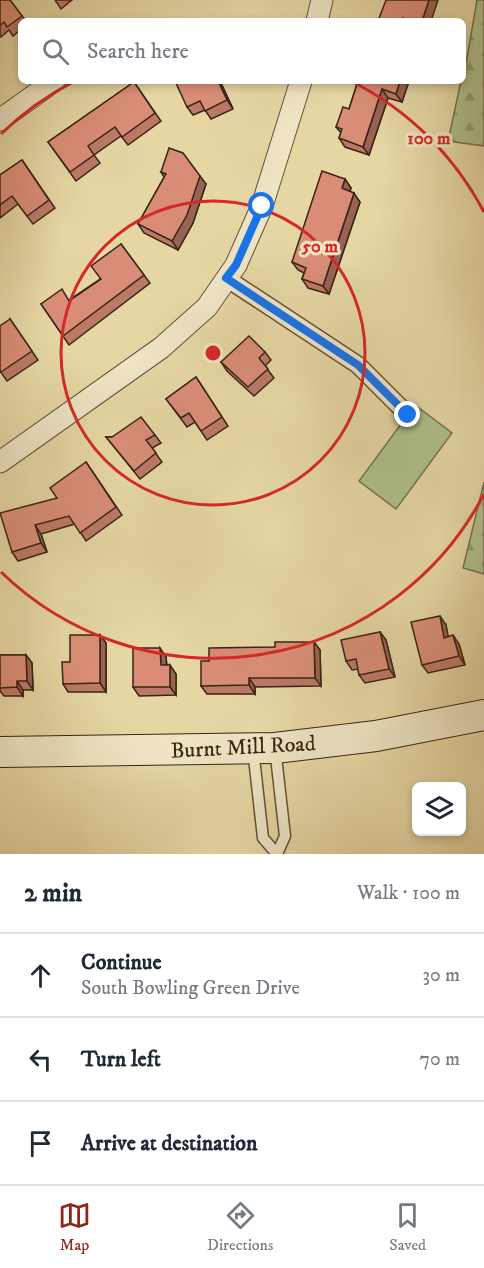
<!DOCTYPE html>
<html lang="en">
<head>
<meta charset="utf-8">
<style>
  body { margin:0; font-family:"IM FELL DW Pica",serif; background:#f2f2f3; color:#1f2937 }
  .controls { position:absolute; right:18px; bottom:18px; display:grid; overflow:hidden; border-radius:9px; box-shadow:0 3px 9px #0003 }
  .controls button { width:54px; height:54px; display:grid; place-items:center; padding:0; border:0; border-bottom:2px solid #e0e1e3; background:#fff; color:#1f2937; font:30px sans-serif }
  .stop { position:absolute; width:18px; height:18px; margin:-14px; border:4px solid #1a73e8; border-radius:50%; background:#fff }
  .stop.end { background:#1a73e8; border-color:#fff; box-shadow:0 2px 6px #0008 }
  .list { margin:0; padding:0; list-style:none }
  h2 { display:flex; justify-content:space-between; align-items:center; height:78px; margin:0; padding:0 24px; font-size:26px }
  h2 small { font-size:20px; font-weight:400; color:#747a83 }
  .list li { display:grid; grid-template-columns:39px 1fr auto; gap:18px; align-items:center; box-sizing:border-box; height:84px; padding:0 24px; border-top:2px solid #e0e1e3 }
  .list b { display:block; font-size:22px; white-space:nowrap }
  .list p { margin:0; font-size:20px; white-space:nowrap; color:#747a83 }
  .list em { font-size:20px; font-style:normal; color:#747a83 }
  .icon { flex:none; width:33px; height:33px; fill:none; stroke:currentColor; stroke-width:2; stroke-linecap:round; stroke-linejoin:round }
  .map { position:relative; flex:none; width:484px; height:854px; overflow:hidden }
  .search { position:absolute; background:#fff; box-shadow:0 3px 9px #0003; left:18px; right:18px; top:18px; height:66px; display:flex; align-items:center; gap:15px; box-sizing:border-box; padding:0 21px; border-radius:9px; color:#747a83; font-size:22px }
  .sheet { height:330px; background:#fff }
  nav { display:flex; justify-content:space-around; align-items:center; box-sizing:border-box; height:84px; border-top:2px solid #e0e1e3; background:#fff; font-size:16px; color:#747a83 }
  nav a { display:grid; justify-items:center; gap:3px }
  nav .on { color:#8f2418 }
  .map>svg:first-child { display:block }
  .forest { fill:url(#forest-firs); stroke:#747250; stroke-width:1.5 }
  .park { fill:#aebf8b; stroke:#747250; stroke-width:1.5 }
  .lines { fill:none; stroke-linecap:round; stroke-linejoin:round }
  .service-casing { stroke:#655039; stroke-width:13 }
  .pedestrian-casing { stroke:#655039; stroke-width:19 }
  .minor-casing { stroke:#655039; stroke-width:23 }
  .secondary-casing { stroke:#3a2415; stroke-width:32 }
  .service { stroke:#eee4c4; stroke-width:10 }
  .pedestrian { stroke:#eee4c4; stroke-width:16 }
  .minor { stroke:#eee4c4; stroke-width:21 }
  .secondary { stroke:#eee4c4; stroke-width:30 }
  .wall { fill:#bb7966; stroke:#3a2415; stroke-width:1.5 }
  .shaded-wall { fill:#986353; stroke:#3a2415; stroke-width:1.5 }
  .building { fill:#d98d77; stroke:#3a2415; stroke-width:1.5 }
  .route { stroke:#1a73e8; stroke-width:8 }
  .ring { fill:none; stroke:#d62828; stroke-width:3 }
  .labels { text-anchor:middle; stroke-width:6; stroke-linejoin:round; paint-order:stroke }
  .street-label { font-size:22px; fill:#3a2415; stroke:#eee4c4 }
  .centre { fill:#d62828; stroke:#eee4c4; stroke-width:3 }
  .ring-label { font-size:18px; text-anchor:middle; font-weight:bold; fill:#d62828; stroke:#eee4c4; stroke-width:6; stroke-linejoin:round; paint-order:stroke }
</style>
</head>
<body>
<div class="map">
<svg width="484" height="854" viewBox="0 0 484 854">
  <defs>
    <pattern id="forest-firs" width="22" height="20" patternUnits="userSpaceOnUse" patternTransform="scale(1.5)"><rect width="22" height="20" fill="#aebf8b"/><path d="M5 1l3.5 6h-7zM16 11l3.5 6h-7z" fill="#8f9b70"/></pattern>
  </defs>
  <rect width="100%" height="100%" fill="#e5d6a4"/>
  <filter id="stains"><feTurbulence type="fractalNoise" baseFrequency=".00333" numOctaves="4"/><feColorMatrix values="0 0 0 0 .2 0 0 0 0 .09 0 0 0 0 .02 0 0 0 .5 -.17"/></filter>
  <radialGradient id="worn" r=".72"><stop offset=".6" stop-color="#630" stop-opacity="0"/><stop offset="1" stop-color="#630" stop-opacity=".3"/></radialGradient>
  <g class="forest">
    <polygon points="477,0 484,0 484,146 448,141 461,81 463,81"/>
    <polygon points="484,482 484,574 463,568"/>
  </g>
  <polygon class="park" points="415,405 452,433 396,509 359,481"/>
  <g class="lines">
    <g class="service-casing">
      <g id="service">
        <polyline points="275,748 285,836 277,854"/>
        <polyline points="253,749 263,838 277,854"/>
      </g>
    </g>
    <g class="pedestrian-casing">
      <polyline id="pedestrian" points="226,278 358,365 408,415"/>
    </g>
    <g class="minor-casing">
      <g id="minor">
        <polyline points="317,21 322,0"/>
        <polyline points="0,120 54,81"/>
        <polyline points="0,462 161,348 207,307 236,265 262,206 301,81"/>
      </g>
    </g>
    <g class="secondary-casing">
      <polyline id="secondary" points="0,752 275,748 376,736 484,715"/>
    </g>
    <use href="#service" class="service"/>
    <use href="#pedestrian" class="pedestrian"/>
    <use href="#minor" class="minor"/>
    <use href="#secondary" class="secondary"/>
  </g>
  <g class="wall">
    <polygon points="0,0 10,0 26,21 21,21 21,29 13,36 9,30 1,37 0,35"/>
    <polygon points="55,0 72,0 61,9"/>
    <polygon points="220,81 233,109 211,119 205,110 193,115 187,107"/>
    <polygon points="358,81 409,81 402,102 388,98 369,155 345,147 339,138 341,133 336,127 349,109"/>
    <polygon points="134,82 161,121 128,145 121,136 94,155 100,163 76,181 48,142"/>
    <polygon points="22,160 55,208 33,224 18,204 0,218 0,175"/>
    <polygon points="161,172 206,184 193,223 178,250 144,233 138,224 164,177"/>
    <polygon points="345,179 351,188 350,191 360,202 329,294 308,288 302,279 304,273 298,270 292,262"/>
    <polygon points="121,244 150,283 69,345 41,304 69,300 100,279"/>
    <polygon points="10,319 38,360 7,381 0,371"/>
    <polygon points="265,352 271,360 265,366 274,378 254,396 227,371 221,362"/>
    <polygon points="196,377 228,426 207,440 195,422 187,427 166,399"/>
    <polygon points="155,435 161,443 152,448 162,462 140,479 106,437"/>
    <polygon points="86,462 122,515 86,541 75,524 41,534 47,552 18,561 12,552"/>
    <polygon points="446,625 448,637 459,644 465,665 428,673 422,665"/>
    <polygon points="380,632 386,640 395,677 365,683 359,675 358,669 352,670 346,661"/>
    <polygon points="100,635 106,643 106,692 68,692 63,684 70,662"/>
    <polygon points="314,642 320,650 321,686 255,687 255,694 207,694 201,686 209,661 275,647"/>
    <polygon points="0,655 26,655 32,663 33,690 23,690 23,696 4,696 0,691"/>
    <polygon points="166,657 167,665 176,674 176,695 139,696 133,687"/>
  </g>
  <g class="shaded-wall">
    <polygon points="429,0 438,0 431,21 422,21"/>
    <polygon points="218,81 220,81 233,109 227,100"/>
    <polygon points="400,81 409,81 402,102 396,94"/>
    <polygon points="382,89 388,98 369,155 363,147"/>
    <polygon points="200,176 206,184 193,223 178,250 172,241"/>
    <polygon points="345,179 351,188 348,196 342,188"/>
    <polygon points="354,193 360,202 329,294 323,286"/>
    <polygon points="35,525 41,534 47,552 41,543"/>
    <polygon points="440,616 446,625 450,646 444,638"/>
    <polygon points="380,632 386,640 395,677 389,669"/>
    <polygon points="100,635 106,643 106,692 100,683"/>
    <polygon points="453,635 459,644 465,665 459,656"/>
    <polygon points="314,642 320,650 321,686 315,678"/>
    <polygon points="160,648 166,657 167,674 161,665"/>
    <polygon points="26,655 32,663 33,690 27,681"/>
    <polygon points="170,665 176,674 176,695 170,687"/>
    <polygon points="249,678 255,687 255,694 249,685"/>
    <polygon points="17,681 23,690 23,696 17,687"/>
  </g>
  <g class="building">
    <polygon points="0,0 10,0 22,16 7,27 4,22 0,25"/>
    <polygon points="386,0 429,0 422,21 413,21 403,18 403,21 378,21"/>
    <polygon points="175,81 218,81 227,100 205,111 200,101 187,107"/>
    <polygon points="358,81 400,81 396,94 382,89 363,147 339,138 342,129 336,127 343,107 349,109"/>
    <polygon points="134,82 155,113 122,137 115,127 88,146 94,155 70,172 48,142"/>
    <polygon points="169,148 183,153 200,176 187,215 172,241 138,224 166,174 161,172"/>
    <polygon points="22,160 49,200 27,216 12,196 0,205 0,175"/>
    <polygon points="322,171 345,179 342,188 354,193 323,286 302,279 306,268 292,262"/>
    <polygon points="121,244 144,275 63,336 41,304 62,289 69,301 101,279 91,266"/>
    <polygon points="10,319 32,351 1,372 0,370 0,326"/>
    <polygon points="249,336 265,352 259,358 268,369 248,387 221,362"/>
    <polygon points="196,377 222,417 201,431 189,413 181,418 166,399"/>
    <polygon points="141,417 155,435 146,440 156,453 134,471 106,437 112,437"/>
    <polygon points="86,462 116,507 80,533 69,516 35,525 41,543 12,552 0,513 57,498 50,488"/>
    <polygon points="440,616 444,638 453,635 459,656 422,665 411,622"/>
    <polygon points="380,632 389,669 359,675 356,659 346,661 341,640"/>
    <polygon points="70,635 100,635 100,683 63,684 62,662 70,662"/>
    <polygon points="275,642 314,642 315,678 249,678 249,685 201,686 201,661 209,661 209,648 275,647"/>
    <polygon points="133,648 160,648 161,665 170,665 170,687 133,687"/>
    <polygon points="0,655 26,655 27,681 17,681 17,687 0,688"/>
  </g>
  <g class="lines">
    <polyline class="route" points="262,206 236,265 226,278 358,365 408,415"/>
  </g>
  <g class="ring">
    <circle cx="213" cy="353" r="152"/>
    <path d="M484 494A305 305 0 0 1 1 572M1 134A305 305 0 0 1 75 81M351 81A305 305 0 0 1 484 212"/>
  </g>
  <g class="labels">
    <g class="street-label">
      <text transform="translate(243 746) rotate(-3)" y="8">Burnt Mill Road</text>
    </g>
  </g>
  <circle cx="213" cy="353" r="9" class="centre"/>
  <g class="ring-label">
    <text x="429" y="144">100 m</text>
    <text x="320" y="252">50 m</text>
  </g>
  <rect width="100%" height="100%" filter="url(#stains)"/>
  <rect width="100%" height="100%" fill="url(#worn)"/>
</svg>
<div class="controls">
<button><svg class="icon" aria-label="layers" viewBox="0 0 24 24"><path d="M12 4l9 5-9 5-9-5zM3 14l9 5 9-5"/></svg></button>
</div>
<div class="stop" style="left:262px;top:206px"></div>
<div class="stop end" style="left:408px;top:415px"></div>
<div class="search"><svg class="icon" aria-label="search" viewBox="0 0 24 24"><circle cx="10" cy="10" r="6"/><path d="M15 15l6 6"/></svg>Search here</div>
</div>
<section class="sheet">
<h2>2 min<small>Walk · 100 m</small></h2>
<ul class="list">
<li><svg class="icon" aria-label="ahead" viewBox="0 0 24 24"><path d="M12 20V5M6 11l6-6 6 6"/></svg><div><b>Continue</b><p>South Bowling Green Drive</p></div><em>30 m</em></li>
<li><svg class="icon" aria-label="left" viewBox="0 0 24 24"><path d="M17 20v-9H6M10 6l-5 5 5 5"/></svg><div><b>Turn left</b></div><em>70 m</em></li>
<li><svg class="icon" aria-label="arrive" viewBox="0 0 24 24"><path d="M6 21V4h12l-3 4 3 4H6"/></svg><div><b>Arrive at destination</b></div></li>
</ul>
</section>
<nav>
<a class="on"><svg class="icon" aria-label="map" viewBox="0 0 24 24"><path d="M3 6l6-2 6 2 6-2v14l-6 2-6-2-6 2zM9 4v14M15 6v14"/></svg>Map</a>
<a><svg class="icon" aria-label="directions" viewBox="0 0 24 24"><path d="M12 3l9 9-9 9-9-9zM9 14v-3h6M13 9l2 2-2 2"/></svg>Directions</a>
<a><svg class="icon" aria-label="saved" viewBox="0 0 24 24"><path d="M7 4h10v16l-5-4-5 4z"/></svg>Saved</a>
</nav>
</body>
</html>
